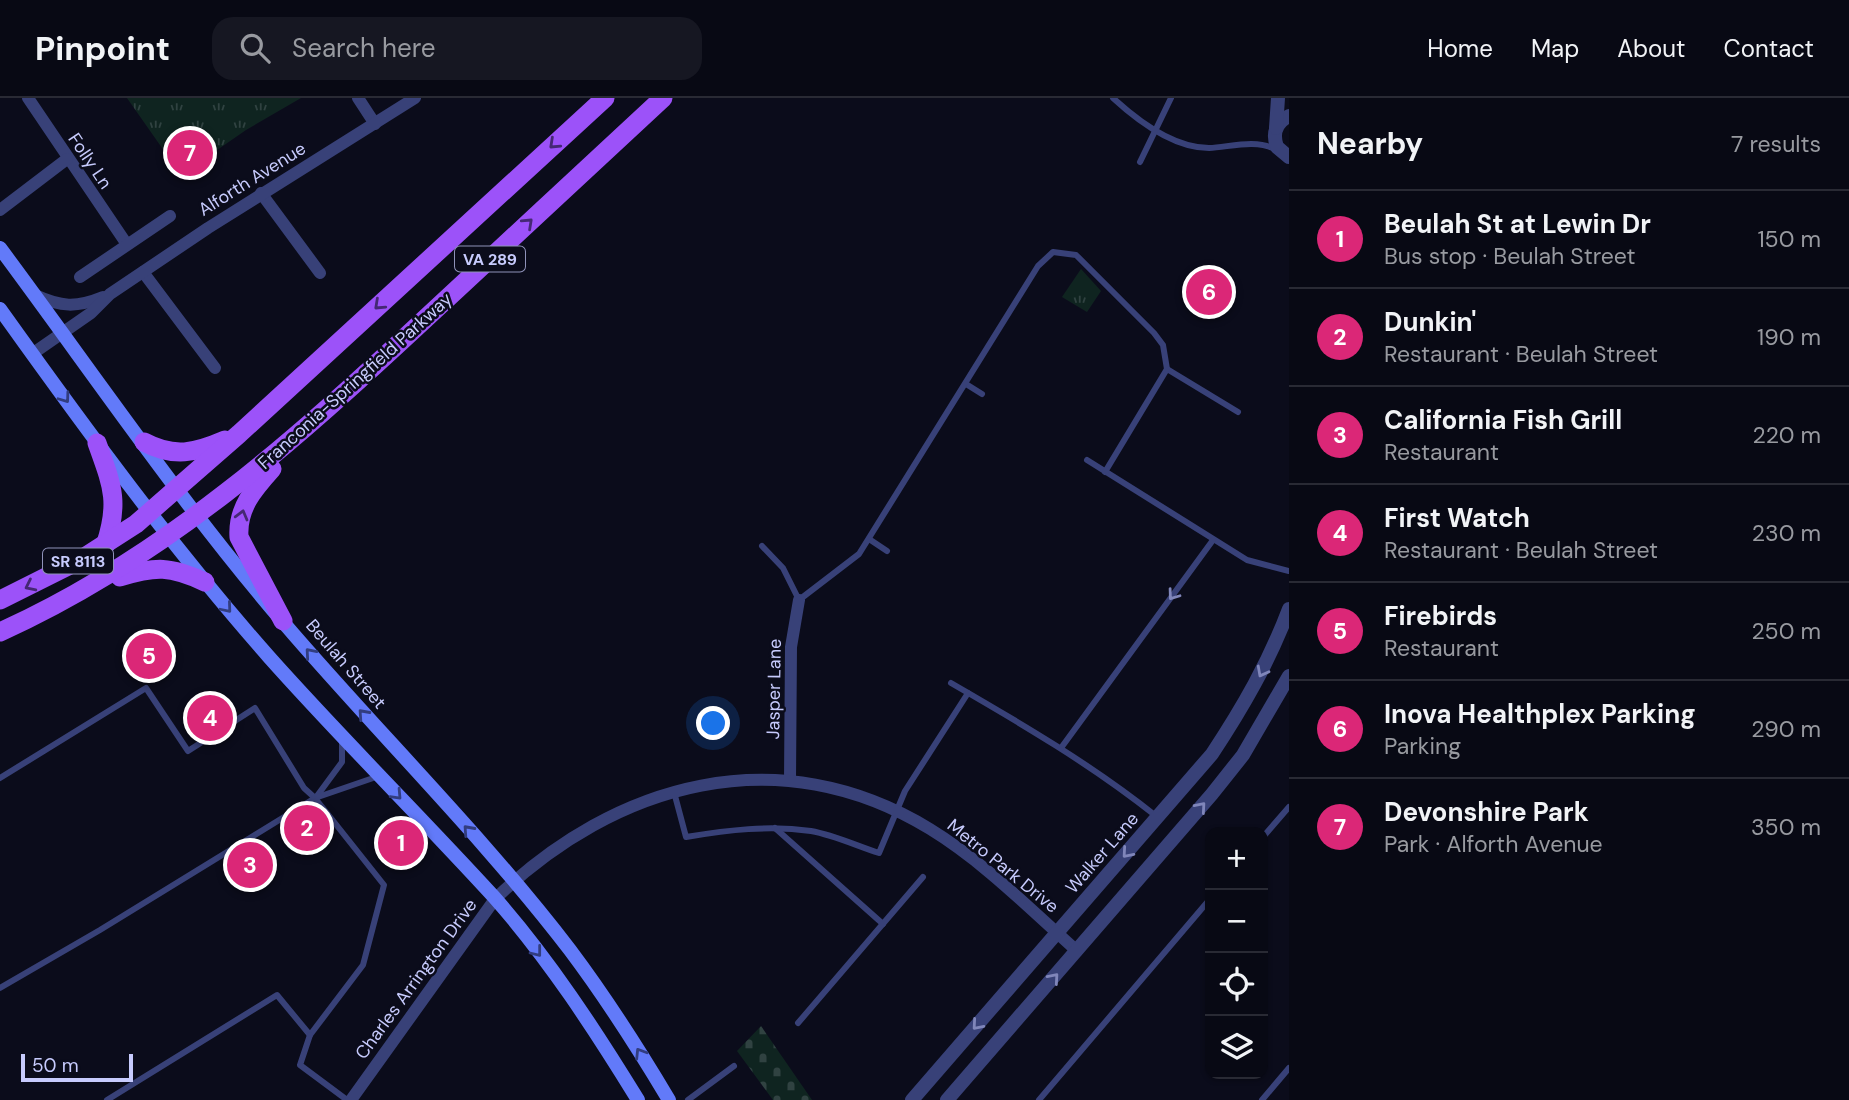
<!DOCTYPE html>
<html lang="en">
<head>
<meta charset="utf-8">
<style>
  body { margin:0; font-family:"DM Sans",sans-serif; background:#161722; color:#f1f3f6 }
  .controls { position:absolute; right:21px; bottom:21px; display:grid; overflow:hidden; border-radius:14px; box-shadow:0 2px 5px #0004 }
  .controls button { width:63px; height:63px; display:grid; place-items:center; padding:0; border:0; border-bottom:2px solid #292a34; background:#080914; color:#f1f3f6; font:35px sans-serif }
  .scale { position:absolute; left:21px; bottom:18px; width:112px; box-sizing:border-box; padding-left:7px; border:4px solid #c7cbfd; border-top:0; font-size:19px; line-height:24px; white-space:nowrap; color:#c7cbfd; -webkit-text-stroke:5px #0b0c1b; paint-order:stroke }
  .you { position:absolute; left:714px; top:626px; width:24px; height:24px; margin:-18px; border:5px solid #fff; border-radius:50%; background:#1a73e8; box-shadow:0 0 0 10px #1a73e833 }
  .badge { display:grid; place-items:center; width:46px; height:46px; border-radius:50%; background:#db2777; color:#fff; font-size:23px; font-weight:700 }
  .pin { position:absolute; translate:-50% -50%; border:4px solid #fff; box-shadow:0 2px 7px #0006 }
  .list { margin:0; padding:0; list-style:none }
  h2 { display:flex; justify-content:space-between; align-items:center; height:91px; margin:0; padding:0 28px; font-size:30px }
  h2 small { font-size:23px; font-weight:400; color:#989aa0 }
  .list li { display:grid; grid-template-columns:46px 1fr auto; gap:21px; align-items:center; box-sizing:border-box; height:98px; padding:0 28px; border-top:2px solid #292a34 }
  .list b { display:block; font-size:26px; white-space:nowrap }
  .list p { margin:0; font-size:23px; white-space:nowrap; color:#989aa0 }
  .list em { font-size:23px; font-style:normal; color:#989aa0 }
  .icon { flex:none; width:38px; height:38px; fill:none; stroke:currentColor; stroke-width:2; stroke-linecap:round; stroke-linejoin:round }
  .map { position:relative; flex:none; width:1289px; height:1002px; overflow:hidden }
  header { display:flex; align-items:center; gap:42px; box-sizing:border-box; height:98px; padding:0 35px; background:#080914; border-bottom:2px solid #292a34 }
  header strong { font-size:33px }
  nav { display:flex; gap:38px; margin-inline-start:auto; font-size:24px }
  .search { width:490px; height:63px; background:#161722; display:flex; align-items:center; gap:18px; box-sizing:border-box; padding:0 24px; border-radius:21px; color:#989aa0; font-size:26px }
  main { display:flex }
  aside { flex:1; background:#080914 }
  .map>svg:first-child { display:block }
  .cemetery { fill:url(#cemetery-stones) }
  .park { fill:url(#park-tufts) }
  .lines { fill:none; stroke-linecap:round; stroke-linejoin:round }
  .service { stroke:#384178; stroke-width:6 }
  .minor { stroke:#384178; stroke-width:12 }
  .tertiary { stroke:#384178; stroke-width:14 }
  .secondary { stroke:#627af9; stroke-width:14 }
  .primary { stroke:#9c52f9; stroke-width:19 }
  .oneway { stroke:#452874 }
  .oneway2 { stroke:#323d7f }
  .oneway3 { stroke:#8086ba }
  .labels { text-anchor:middle; stroke-width:5; stroke-linejoin:round; paint-order:stroke }
  .shield { fill:#0b0c1b; stroke:#8f92b9; stroke-width:2 }
  .shield-label { font-size:16px; font-weight:bold; fill:#c7cbfd }
  .street-label { font-size:18px; fill:#c7cbfd; stroke:#0b0c1b }
</style>
</head>
<body>
<header>
<strong>Pinpoint</strong>
<div class="search"><svg class="icon" aria-label="search" viewBox="0 0 24 24"><circle cx="10" cy="10" r="6"/><path d="M15 15l6 6"/></svg>Search here</div>
<nav><a>Home</a><a>Map</a><a>About</a><a>Contact</a></nav>
</header>
<main>
<div class="map">
<svg width="1289" height="1002" viewBox="0 0 1289 1002">
  <defs>
    <pattern id="cemetery-stones" width="16" height="16" patternUnits="userSpaceOnUse" patternTransform="scale(1.75)"><rect width="16" height="16" fill="#0f2420"/><path d="M2 7V4a2 2 0 0 1 4 0v3zM10 15v-3a2 2 0 0 1 4 0v3z" fill="#304241"/></pattern>
    <pattern id="park-tufts" width="24" height="20" patternUnits="userSpaceOnUse" patternTransform="scale(1.75)"><rect width="24" height="20" fill="#0f2420"/><path d="M3 7l-1-3M5 7V3M7 7l1-3M15 17l-1-3M17 17v-4M19 17l1-3" fill="none" stroke="#304241"/></pattern>
  </defs>
  <rect width="100%" height="100%" fill="#0b0c1b"/>
  <polygon class="cemetery" points="761,928 812,1002 773,1002 737,953"/>
  <g class="park">
    <polygon points="127,0 301,0 246,32 181,77"/>
    <polygon points="1081,171 1101,193 1087,214 1062,199"/>
  </g>
  <g class="lines">
    <g class="service">
      <path d="M1113 0C1138 23 1173 50 1209 50 1230 49 1255 41 1275 51"/>
      <polyline points="1140,64 1171,0"/>
      <polyline points="1167,271 1238,314"/>
      <polyline points="966,286 982,296"/>
      <polyline points="1087,362 1247,462 1289,473"/>
      <polyline points="869,441 887,453"/>
      <polyline points="762,448 783,470 799,502 859,456 1038,168 1053,154 1076,157 1154,235 1163,247 1167,271 1105,374"/>
      <path d="M951 585C1022 626 1092 667 1156 718"/>
      <polyline points="1061,650 1213,442"/>
      <polyline points="0,680 146,590 188,653 255,610 304,690 315,700 384,787 363,867 310,937 277,897 107,1002"/>
      <path d="M674 694 686 739C728 732 769 727 811 733 834 737 857 748 879 755L905 693 968 595"/>
      <polyline points="317,698 342,664 342,640"/>
      <polyline points="775,730 883,826"/>
      <polyline points="1263,739 1289,709"/>
      <polyline points="0,890 100,832 315,700 379,678"/>
      <polyline points="798,925 923,779"/>
      <polyline points="310,937 300,967 347,1002"/>
      <polyline points="688,1002 734,968"/>
      <polyline points="1039,1002 1210,801"/>
      <polyline points="1262,1002 1289,970"/>
    </g>
    <g class="minor">
      <polyline points="28,0 126,145"/>
      <polyline points="358,0 375,26"/>
      <polyline points="261,95 320,175"/>
      <polyline points="0,112 67,61"/>
      <polyline points="143,174 215,270"/>
      <polyline points="80,179 170,118"/>
      <path d="M35 197C61 209 76 210 103 199"/>
      <polyline points="32,256 91,215 110,196 208,130 415,0"/>
      <polyline points="790,682 791,549 799,502"/>
      <path d="M351 1002 495 801C616 684 779 639 930 731 984 764 1030 811 1077 853"/>
    </g>
    <g class="tertiary">
      <path d="M1289 18C1276 24 1272 35 1277 49L1289 59"/>
      <polyline points="1276,30 1278,0"/>
      <path d="M912 1002 1212 656C1243 609 1269 564 1289 511"/>
      <polyline points="947,1002 1212,696 1243,657 1289,578"/>
    </g>
    <g class="secondary">
      <path d="M0 150C93 275 181 405 283 524 377 634 482 737 570 852 606 900 638 950 669 1002"/>
      <path d="M0 211C85 330 172 449 269 559 342 641 420 718 494 799 548 860 595 932 638 1002"/>
    </g>
    <g class="primary">
      <path d="M144 344C174 360 195 355 225 342"/>
      <path d="M97 345C112 387 120 404 105 448"/>
      <path d="M272 371C254 391 237 410 239 439L283 523"/>
      <path d="M120 479C156 468 170 468 205 484"/>
      <polyline points="0,502 80,462 136,426 239,336 605,0"/>
      <path d="M0 534C164 460 295 342 425 221 504 147 584 74 663 0"/>
    </g>
  </g>
  <defs><path id="oneway-chevron" d="M-2-3.5L2.5 0L-2 3.5" fill="none" stroke-width="1.6" stroke-linecap="round" stroke-linejoin="round" transform="scale(1.75)"/></defs>
  <g class="oneway">
    <use href="#oneway-chevron" transform="translate(554 46) rotate(137)"/>
    <use href="#oneway-chevron" transform="translate(528 125) rotate(-43)"/>
    <use href="#oneway-chevron" transform="translate(379 207) rotate(137)"/>
    <use href="#oneway-chevron" transform="translate(242 417) rotate(-75)"/>
    <use href="#oneway-chevron" transform="translate(30 488) rotate(154)"/>
  </g>
  <g class="oneway2">
    <use href="#oneway-chevron" transform="translate(65 300) rotate(54)"/>
    <use href="#oneway-chevron" transform="translate(227 510) rotate(50)"/>
    <use href="#oneway-chevron" transform="translate(310 555) rotate(-131)"/>
    <use href="#oneway-chevron" transform="translate(363 616) rotate(-132)"/>
    <use href="#oneway-chevron" transform="translate(397 697) rotate(47)"/>
    <use href="#oneway-chevron" transform="translate(468 732) rotate(-132)"/>
    <use href="#oneway-chevron" transform="translate(537 854) rotate(52)"/>
    <use href="#oneway-chevron" transform="translate(640 955) rotate(-122)"/>
  </g>
  <g class="oneway3">
    <use href="#oneway-chevron" transform="translate(1173 497) rotate(126)"/>
    <use href="#oneway-chevron" transform="translate(1262 574) rotate(118)"/>
    <use href="#oneway-chevron" transform="translate(1201 709) rotate(-49)"/>
    <use href="#oneway-chevron" transform="translate(1127 755) rotate(131)"/>
    <use href="#oneway-chevron" transform="translate(1054 880) rotate(-49)"/>
    <use href="#oneway-chevron" transform="translate(977 927) rotate(131)"/>
  </g>
  <g class="labels">
    <g class="shield">
      <rect x="455" y="148.5" width="70" height="25" rx="5"/>
      <rect x="43" y="450.5" width="70" height="25" rx="5"/>
    </g>
    <g class="shield-label">
      <text x="490" y="167">VA 289</text>
      <text x="78" y="469">SR 8113</text>
    </g>
    <g class="street-label">
      <text transform="translate(90 63) rotate(56)" y="6">Folly Ln</text>
      <text transform="translate(252 81) rotate(-32)" y="6">Alforth Avenue</text>
      <text transform="translate(355 283) rotate(-42)" y="6">Franconia-Springfield Parkway</text>
      <text transform="translate(346 566) rotate(49)" y="6">Beulah Street</text>
      <text transform="translate(774 591) rotate(-89)" y="6">Jasper Lane</text>
      <text transform="translate(1102 755) rotate(-49)" y="6">Walker Lane</text>
      <text transform="translate(1003 768) rotate(39)" y="6">Metro Park Drive</text>
      <text transform="translate(416 881) rotate(-54)" y="6">Charles Arrington Drive</text>
    </g>
  </g>
</svg>
<div class="controls">
<button>+</button>
<button>−</button>
<button><svg class="icon" aria-label="locate" viewBox="0 0 24 24"><circle cx="12" cy="12" r="6"/><path d="M12 2v4M12 18v4M2 12h4M18 12h4"/></svg></button>
<button><svg class="icon" aria-label="layers" viewBox="0 0 24 24"><path d="M12 4l9 5-9 5-9-5zM3 14l9 5 9-5"/></svg></button>
</div>
<div class="scale">50 m</div>
<div class="you"></div>
<div class="pin badge" style="left:401px;top:745px">1</div>
<div class="pin badge" style="left:307px;top:730px">2</div>
<div class="pin badge" style="left:250px;top:767px">3</div>
<div class="pin badge" style="left:210px;top:620px">4</div>
<div class="pin badge" style="left:149px;top:558px">5</div>
<div class="pin badge" style="left:1209px;top:194px">6</div>
<div class="pin badge" style="left:190px;top:55px">7</div>
</div>
<aside>
<h2>Nearby<small>7 results</small></h2>
<ul class="list">
<li><span class="badge">1</span><div><b>Beulah St at Lewin Dr</b><p>Bus stop · Beulah Street</p></div><em>150 m</em></li>
<li><span class="badge">2</span><div><b>Dunkin'</b><p>Restaurant · Beulah Street</p></div><em>190 m</em></li>
<li><span class="badge">3</span><div><b>California Fish Grill</b><p>Restaurant</p></div><em>220 m</em></li>
<li><span class="badge">4</span><div><b>First Watch</b><p>Restaurant · Beulah Street</p></div><em>230 m</em></li>
<li><span class="badge">5</span><div><b>Firebirds</b><p>Restaurant</p></div><em>250 m</em></li>
<li><span class="badge">6</span><div><b>Inova Healthplex Parking</b><p>Parking</p></div><em>290 m</em></li>
<li><span class="badge">7</span><div><b>Devonshire Park</b><p>Park · Alforth Avenue</p></div><em>350 m</em></li>
</ul>
</aside>
</main>
</body>
</html>
